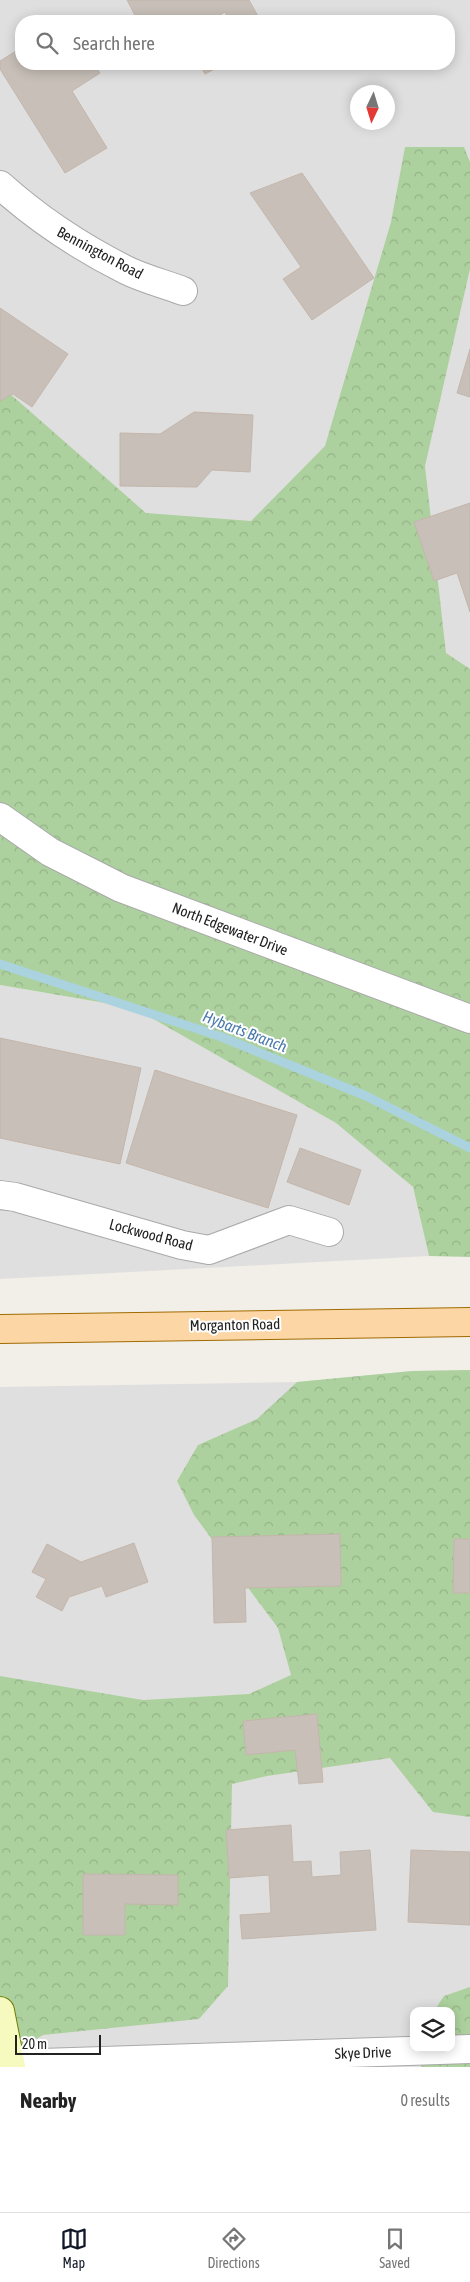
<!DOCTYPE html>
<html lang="en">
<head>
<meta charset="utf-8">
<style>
  body { margin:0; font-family:"Asap Condensed",sans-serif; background:#f6f6f6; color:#222 }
  .controls { position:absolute; right:15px; bottom:15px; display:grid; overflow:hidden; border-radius:10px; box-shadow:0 2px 12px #0003 }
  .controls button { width:45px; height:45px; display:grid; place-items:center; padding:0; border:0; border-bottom:1px solid #e0e0e0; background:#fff; color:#222; font:25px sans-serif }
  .compass { position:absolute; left:350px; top:85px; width:45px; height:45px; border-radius:50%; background:#fff; box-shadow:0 2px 12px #0003; rotate:184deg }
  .scale { position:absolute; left:15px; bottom:12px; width:86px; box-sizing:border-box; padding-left:5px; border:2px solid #222; border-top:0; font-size:14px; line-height:18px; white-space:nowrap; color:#222; -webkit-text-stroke:4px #fff; paint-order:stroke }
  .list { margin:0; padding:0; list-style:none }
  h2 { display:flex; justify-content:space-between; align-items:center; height:65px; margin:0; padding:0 20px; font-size:21px }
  h2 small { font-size:16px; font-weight:400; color:#767676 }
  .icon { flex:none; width:28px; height:28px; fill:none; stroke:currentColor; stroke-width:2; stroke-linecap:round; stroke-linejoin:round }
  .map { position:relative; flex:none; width:470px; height:2067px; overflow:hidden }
  .search { position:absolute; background:#fff; box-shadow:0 2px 12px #0003; left:15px; right:15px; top:15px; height:55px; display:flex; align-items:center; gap:12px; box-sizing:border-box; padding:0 18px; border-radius:20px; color:#767676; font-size:19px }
  .sheet { height:145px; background:#fff }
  nav { display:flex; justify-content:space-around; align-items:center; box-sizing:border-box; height:70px; border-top:1px solid #e0e0e0; background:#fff; font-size:14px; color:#767676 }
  nav a { display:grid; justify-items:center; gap:2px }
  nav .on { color:#111827 }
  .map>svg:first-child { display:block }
  .residential { fill:#e0dfdf; fill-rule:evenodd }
  .forest { fill:url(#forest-crowns) }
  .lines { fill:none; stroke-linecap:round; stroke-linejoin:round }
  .stream { stroke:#aad3df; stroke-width:9 }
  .building { fill:#c7bfb8; stroke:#c4b6ab }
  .street-casing { stroke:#a9a9a9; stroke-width:30 }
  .secondary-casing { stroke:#707d05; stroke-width:30 }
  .primary-casing { stroke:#a06b00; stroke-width:30 }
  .street { stroke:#fff; stroke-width:28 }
  .secondary { stroke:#f7fabf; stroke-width:28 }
  .primary { stroke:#fcd6a4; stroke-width:28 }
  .labels { text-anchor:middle; stroke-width:4; stroke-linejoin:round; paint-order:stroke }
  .street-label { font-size:15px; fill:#222; stroke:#fff }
  .water-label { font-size:16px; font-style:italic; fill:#4a7aab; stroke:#fff }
</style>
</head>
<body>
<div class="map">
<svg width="470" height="2067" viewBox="0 0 470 2067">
  <defs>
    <pattern id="forest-crowns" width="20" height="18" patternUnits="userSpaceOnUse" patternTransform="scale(1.25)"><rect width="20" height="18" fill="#add19e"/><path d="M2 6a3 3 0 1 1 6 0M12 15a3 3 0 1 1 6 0" fill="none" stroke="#95b388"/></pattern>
  </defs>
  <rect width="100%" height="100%" fill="#f2efe9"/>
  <g class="residential">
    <path d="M0 0H470V681L146 513 0 396ZM21 21H449V64H21ZM358 92H388V122H358Z"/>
    <polygon points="0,985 134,1008 337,1123 413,1187 429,1256 0,1279"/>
    <path d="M470 1370V2067H0V1387L297 1382 412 1371ZM414 2011H451V2048H414Z"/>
  </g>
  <g class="forest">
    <polygon points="405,147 464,147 470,162 470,269 425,466 446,653 470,669 470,1257 429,1256 413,1187 336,1123 134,1008 0,985 0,385 146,513 251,521 325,446 391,222"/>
    <polygon points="470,1370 470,1817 433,1812 390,1758 267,1776 232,1784 228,1986 199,2019 43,2035 0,2061 0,1676 143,1700 249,1694 291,1675 278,1628 194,1515 177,1481 198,1445 257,1419 297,1382 412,1371"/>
    <polygon points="470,1987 470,2067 421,2067 423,2048 451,2048 451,2011 434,2011 444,1996"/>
  </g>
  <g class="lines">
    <polyline class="stream" points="0,964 219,1036 366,1096 470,1148"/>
  </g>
  <g class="building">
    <polygon points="127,0 249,0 259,18 253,21 230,21 225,12 212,19 214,21 138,21"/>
    <polygon points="21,48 21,64 94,64 100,73 72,91 107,148 65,173 0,69 0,61"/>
    <polygon points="200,64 224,64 205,74"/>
    <polygon points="302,173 374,278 312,320 283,279 301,267 250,193"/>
    <polygon points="0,308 68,354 32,407 13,394 0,401"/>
    <polygon points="470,349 470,397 457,393"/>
    <polygon points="194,412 253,415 250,472 212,470 197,487 120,486 120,433 160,434"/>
    <polygon points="470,503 470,612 457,573 434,581 414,522"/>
    <polygon points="0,1038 141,1068 120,1164 0,1138"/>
    <polygon points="155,1070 297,1115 268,1208 126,1163"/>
    <polygon points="300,1148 361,1170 349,1205 287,1182"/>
    <polygon points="340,1534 341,1586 245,1588 246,1622 214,1623 212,1537"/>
    <polygon points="454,1539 470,1539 470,1593 453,1593"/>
    <polygon points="134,1543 148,1582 106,1597 102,1586 69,1597 62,1611 36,1597 46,1579 32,1572 47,1544 81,1562"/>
    <polygon points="317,1714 323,1782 299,1784 295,1750 246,1755 243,1721"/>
    <polygon points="291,1825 293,1862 311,1861 312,1877 341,1875 340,1852 370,1850 376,1930 242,1939 240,1915 271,1913 269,1875 229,1878 226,1830"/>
    <polygon points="411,1850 470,1852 470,1925 408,1922"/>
    <polygon points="83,1874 178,1875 178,1905 125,1904 125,1935 83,1935"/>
  </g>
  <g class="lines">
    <g class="street-casing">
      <g id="street">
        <path d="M0 185C38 219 80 247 126 270 144 279 165 284 183 291"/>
        <polyline points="0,817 50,852 121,888 470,1019"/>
        <polyline points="0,1195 15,1197 182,1245 209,1250 289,1220 329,1232"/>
        <polyline points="11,2064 470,2049"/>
      </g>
    </g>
    <g class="secondary-casing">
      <polyline id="secondary" points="0,2011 11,2067"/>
    </g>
    <g class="primary-casing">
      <polyline id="primary" points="0,1329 470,1322"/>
    </g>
    <use href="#street" class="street"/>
    <use href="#secondary" class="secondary"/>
    <use href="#primary" class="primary"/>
  </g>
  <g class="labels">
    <g class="street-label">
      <text transform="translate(100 253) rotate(28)" y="5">Bennington Road</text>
      <text transform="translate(230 929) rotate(21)" y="5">North Edgewater Drive</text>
      <text transform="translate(151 1235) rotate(15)" y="5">Lockwood Road</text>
      <text transform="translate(235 1325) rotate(-1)" y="5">Morganton Road</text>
      <text transform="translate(363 2053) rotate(-2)" y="5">Skye Drive</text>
    </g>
    <g class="water-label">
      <text transform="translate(245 1031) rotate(21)" y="6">Hybarts Branch</text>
    </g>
  </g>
</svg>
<div class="controls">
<button><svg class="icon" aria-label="layers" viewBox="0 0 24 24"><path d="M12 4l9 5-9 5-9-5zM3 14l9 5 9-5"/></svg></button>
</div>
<svg class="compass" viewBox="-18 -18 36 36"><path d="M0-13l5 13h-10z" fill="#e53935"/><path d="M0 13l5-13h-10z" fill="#767676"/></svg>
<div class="scale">20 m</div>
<div class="search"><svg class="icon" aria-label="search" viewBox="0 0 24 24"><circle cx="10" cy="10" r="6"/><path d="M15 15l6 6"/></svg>Search here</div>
</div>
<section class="sheet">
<h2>Nearby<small>0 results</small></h2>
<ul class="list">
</ul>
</section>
<nav>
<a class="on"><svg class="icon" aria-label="map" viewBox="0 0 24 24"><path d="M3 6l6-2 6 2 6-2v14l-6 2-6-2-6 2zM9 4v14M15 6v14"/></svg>Map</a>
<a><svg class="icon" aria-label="directions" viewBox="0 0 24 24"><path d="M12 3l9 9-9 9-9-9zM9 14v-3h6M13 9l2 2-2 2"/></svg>Directions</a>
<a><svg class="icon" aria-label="saved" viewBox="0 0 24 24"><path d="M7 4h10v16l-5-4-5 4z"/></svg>Saved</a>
</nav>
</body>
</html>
